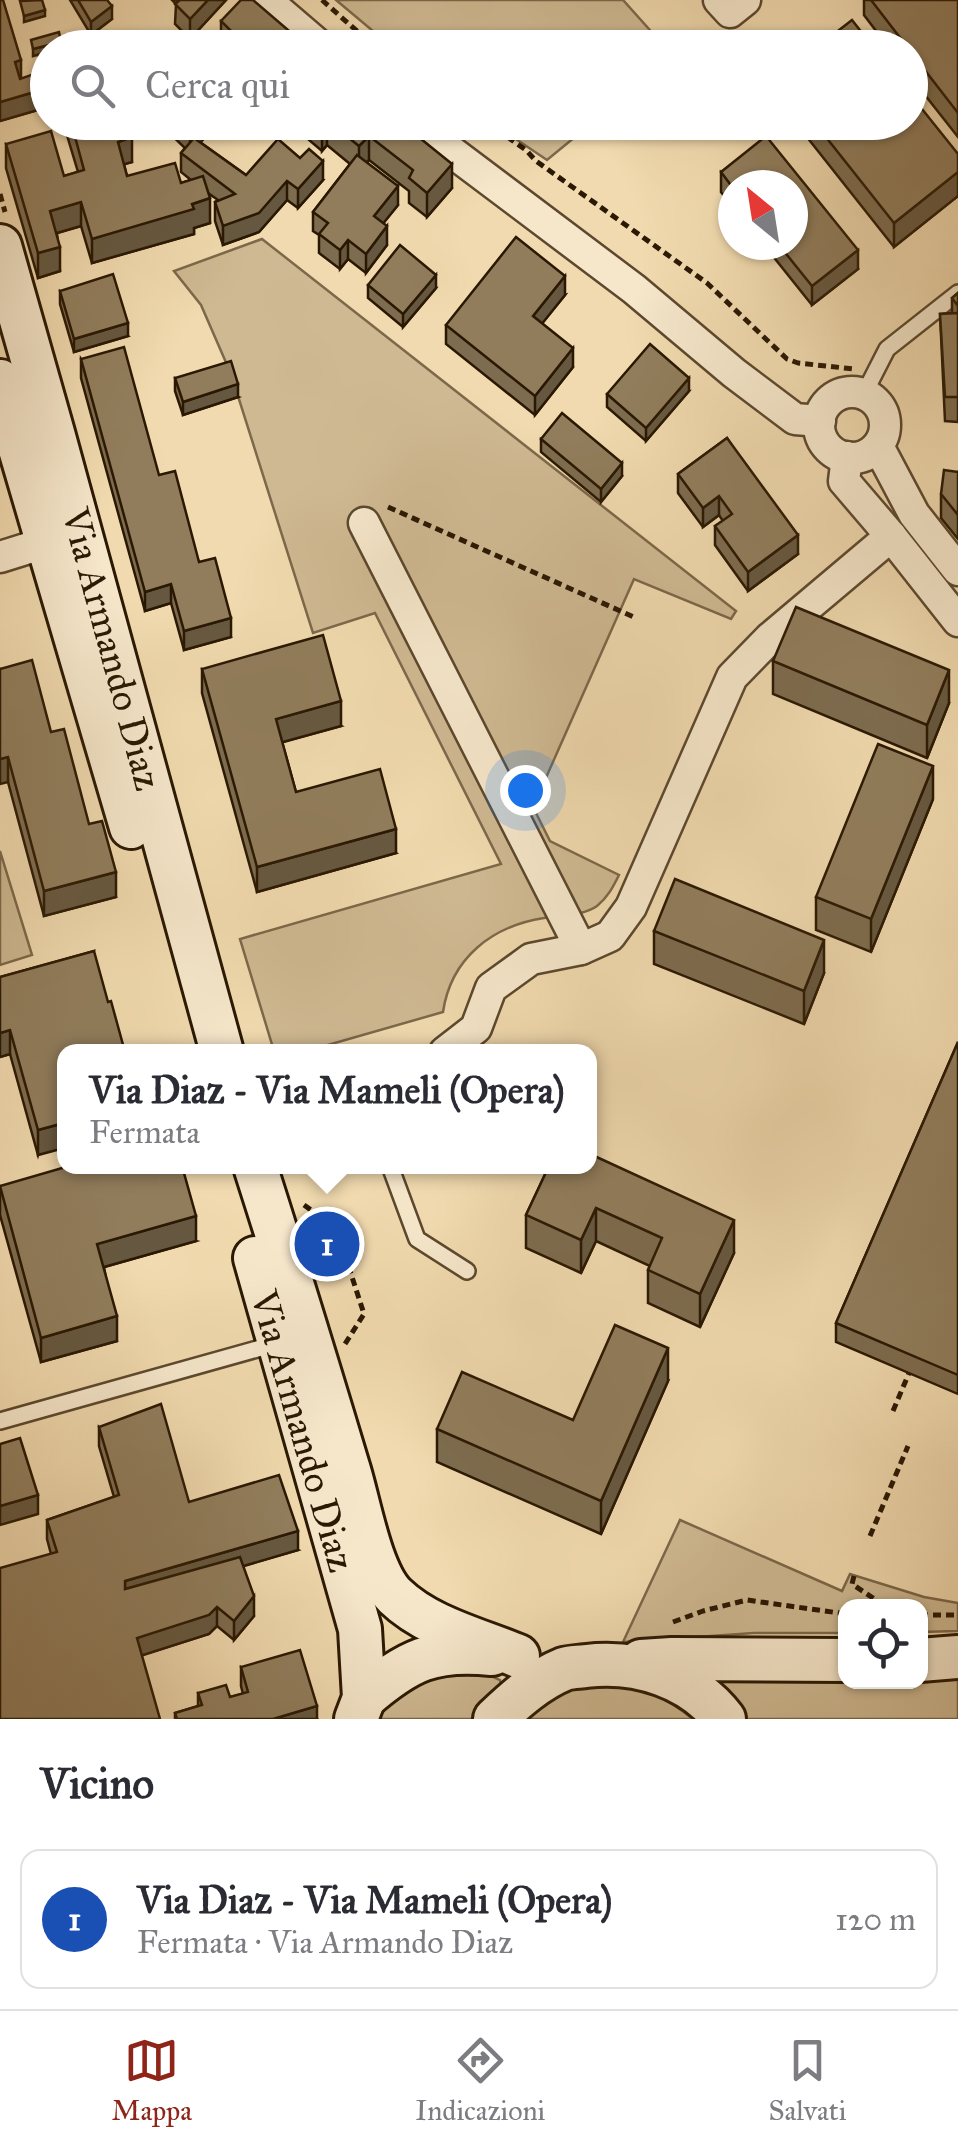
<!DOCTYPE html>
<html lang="it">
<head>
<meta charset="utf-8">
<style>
  body { margin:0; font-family:"IM FELL Great Primer",serif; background:#f7f7f7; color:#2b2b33 }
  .controls { position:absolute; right:30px; bottom:30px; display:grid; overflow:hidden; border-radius:20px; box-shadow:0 2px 8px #0004 }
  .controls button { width:90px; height:90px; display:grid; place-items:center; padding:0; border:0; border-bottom:2px solid #e1e1e2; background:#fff; color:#2b2b33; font:50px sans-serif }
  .compass { position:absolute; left:718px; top:170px; width:90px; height:90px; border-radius:50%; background:#fff; box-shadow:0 2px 8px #0004; rotate:330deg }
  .you { position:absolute; left:525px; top:790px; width:35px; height:35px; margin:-25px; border:8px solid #fff; border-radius:50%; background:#1a73e8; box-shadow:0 0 0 15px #1a73e833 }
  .badge { display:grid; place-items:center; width:65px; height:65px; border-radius:50%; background:#8f2418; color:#fff; font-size:32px; font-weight:700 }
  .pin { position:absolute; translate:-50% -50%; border:5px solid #fff; box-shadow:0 2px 10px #0006 }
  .popup { position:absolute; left:57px; top:1044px; width:540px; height:130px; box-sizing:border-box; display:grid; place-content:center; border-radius:20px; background:#fff; filter:drop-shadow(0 2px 8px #0005); font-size:32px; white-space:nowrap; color:#7c7c81 }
  .popup b { font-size:38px; color:#2b2b33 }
  .popup::after { content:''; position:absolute; left:50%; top:100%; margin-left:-20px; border:20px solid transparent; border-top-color:#fff }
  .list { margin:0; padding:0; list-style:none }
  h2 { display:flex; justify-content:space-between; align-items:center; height:130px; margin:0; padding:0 40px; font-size:42px }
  h2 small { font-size:32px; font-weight:400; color:#7c7c81 }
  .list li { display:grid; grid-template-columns:65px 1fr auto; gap:30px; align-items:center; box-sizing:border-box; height:140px; margin:0 20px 20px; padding:0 20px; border:2px solid #e1e1e2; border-radius:20px }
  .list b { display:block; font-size:38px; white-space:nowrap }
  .list p { margin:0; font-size:32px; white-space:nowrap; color:#7c7c81 }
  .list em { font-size:32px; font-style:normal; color:#7c7c81 }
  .icon { flex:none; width:55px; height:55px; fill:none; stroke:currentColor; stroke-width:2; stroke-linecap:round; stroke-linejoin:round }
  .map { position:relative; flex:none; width:958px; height:1719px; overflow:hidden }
  .search { position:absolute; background:#fff; box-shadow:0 2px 8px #0004; left:30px; right:30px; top:30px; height:110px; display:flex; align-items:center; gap:25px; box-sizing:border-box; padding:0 35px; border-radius:55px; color:#7c7c81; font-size:38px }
  .sheet { height:290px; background:#fff }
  nav { display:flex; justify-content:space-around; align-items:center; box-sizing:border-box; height:140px; border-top:2px solid #e1e1e2; background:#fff; font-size:28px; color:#7c7c81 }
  nav a { display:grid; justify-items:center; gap:5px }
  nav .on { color:#8f2418 }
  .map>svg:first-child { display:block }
  .green { fill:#cfb992; stroke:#7c684a; stroke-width:2.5 }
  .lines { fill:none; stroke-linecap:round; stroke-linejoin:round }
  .lane-casing { stroke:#5c482e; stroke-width:20 }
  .street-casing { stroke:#5c482e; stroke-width:35 }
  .secondary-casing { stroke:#2a1803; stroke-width:48 }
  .path { stroke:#2a1803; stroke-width:5; stroke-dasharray:8 5; stroke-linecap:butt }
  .lane { stroke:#f6e7cb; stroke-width:15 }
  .street { stroke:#f6e7cb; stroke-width:30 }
  .secondary { stroke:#f6e7cb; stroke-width:42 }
  .wall { fill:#7d6c4f; stroke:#2a1803; stroke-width:2.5 }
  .shaded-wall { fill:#665840; stroke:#2a1803; stroke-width:2.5 }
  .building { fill:#917d5c; stroke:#2a1803; stroke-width:2.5 }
  .labels { text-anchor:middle; stroke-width:8; stroke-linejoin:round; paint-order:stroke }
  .street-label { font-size:38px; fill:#2a1803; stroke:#f6e7cb }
</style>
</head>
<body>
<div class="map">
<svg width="958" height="1719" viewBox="0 0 958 1719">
  <rect width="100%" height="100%" fill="#f1daaf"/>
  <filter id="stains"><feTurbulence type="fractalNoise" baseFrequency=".002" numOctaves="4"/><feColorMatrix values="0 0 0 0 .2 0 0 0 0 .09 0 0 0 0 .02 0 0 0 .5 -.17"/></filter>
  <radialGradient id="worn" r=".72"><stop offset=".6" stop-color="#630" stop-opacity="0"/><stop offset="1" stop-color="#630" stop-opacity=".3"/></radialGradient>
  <g class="green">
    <polygon points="336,0 623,0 665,47 392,47"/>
    <polygon points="492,123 592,123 547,160"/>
    <path d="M262 239 736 611 731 619 634 579 533 807 550 841 619 875C613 887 608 897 597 906 583 916 560 915 544 918 492 926 451 958 443 1012L307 1051H274L240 939 501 864 375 613 313 633 231 374 201 305 174 271Z"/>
    <polygon points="0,851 32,955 0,965"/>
    <polygon points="680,1520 842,1591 850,1574 924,1597 958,1603 958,1631 921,1632 920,1606 846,1606 845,1633 754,1633 623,1642"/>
    <polygon points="442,1670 487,1674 500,1680 501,1685 471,1719 374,1719 385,1699"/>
    <polygon points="958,1673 958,1719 745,1719 731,1702 702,1676 845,1678 846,1682 920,1682 921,1676"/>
    <path d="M586 1685C635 1686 654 1688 693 1719H516L545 1697Z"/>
  </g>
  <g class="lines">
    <g class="lane-casing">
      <g id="lane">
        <polyline points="864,394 887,349 958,293"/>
        <polyline points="390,1166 417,1239 467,1271"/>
        <polyline points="0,1421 275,1344"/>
      </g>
    </g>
    <g class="street-casing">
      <g id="street">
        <polyline points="266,0 322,48"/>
        <polyline points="719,0 730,12 745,0"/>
        <polyline points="412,122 634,289 734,373 795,419 820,421"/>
        <circle cx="852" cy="425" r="33"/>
        <polyline points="878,446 914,514 958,570"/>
        <polyline points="847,457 844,481 891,536 958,621"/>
        <polyline points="364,523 581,949"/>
        <polyline points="0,557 48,542"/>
        <polyline points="445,1052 476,1028 491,988 531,959 581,949 610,936 631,907 732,677 770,638 891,536"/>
      </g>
    </g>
    <g class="secondary-casing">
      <g id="secondary">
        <polyline points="0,246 53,433 222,1052"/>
        <polyline points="0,381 131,827"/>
        <path d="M255 1166C287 1266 318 1367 348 1467 359 1501 370 1572 395 1596 427 1627 477 1639 518 1656"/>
        <polyline points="255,1258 360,1629 364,1698 356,1719"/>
        <polyline points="920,1660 958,1657"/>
        <polyline points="641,1661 672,1659 846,1660"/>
        <path d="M364 1698C408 1660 433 1648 492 1654"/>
        <path d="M495 1719C515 1700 537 1680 564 1669 570 1667 579 1667 586 1666 637 1660 692 1677 724 1719"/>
      </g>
    </g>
    <g class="path">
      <polyline points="322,0 376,48"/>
      <polyline points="486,122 526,150 536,161 707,283 787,359 798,363 854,369"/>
      <polyline points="0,194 5,212"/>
      <polyline points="388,507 636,618"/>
      <polyline points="304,1205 325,1220 340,1240 364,1314 345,1344"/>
      <polyline points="893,1411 909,1373"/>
      <polyline points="870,1536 908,1446"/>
      <polyline points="854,1576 852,1584 885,1606"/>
      <polyline points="920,1615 958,1615"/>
      <polyline points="673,1622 703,1611 747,1600 846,1614"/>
    </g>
    <use href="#lane" class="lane"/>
    <use href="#street" class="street"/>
    <use href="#secondary" class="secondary"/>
  </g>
  <g class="wall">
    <polygon points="0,0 21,78 42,81 39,69 39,56 48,54 48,107 0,121"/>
    <polygon points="70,0 107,0 112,19 91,35"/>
    <polygon points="172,0 226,0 190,39 175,24 176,4"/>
    <polygon points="864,0 958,0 958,137 910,76 910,48 889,48 864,15"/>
    <polygon points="221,21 309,48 223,48 221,45"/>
    <polygon points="63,122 127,122 132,162 124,164 127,176 181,183 191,180 181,172 181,153 185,148 158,122 220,122 200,142 246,175 323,180 298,208 287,200 259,232 223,245 215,221 215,202 218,200 208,193 210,223 194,228 194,234 92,263 81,226 57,233 60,271 38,278 6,168 6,144 64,176 78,172"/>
    <polygon points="288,122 400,122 452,188 427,217 409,203 409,191 369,160 367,162 398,205 383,223 387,245 366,273 348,259 340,269 319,253 319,235 313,231 313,212 350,164 327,145 322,151"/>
    <polygon points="795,122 910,122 958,154 958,196 894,247"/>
    <polygon points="721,172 858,269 812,305 764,245 793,245 733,185 733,207 721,192"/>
    <polygon points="368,285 436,288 403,327 368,298"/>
    <polygon points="60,291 128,336 74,352 60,304"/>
    <polygon points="958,293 958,422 945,421 940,314 952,313 952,298"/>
    <polygon points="565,295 542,323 573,367 535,415 446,344 446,325"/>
    <polygon points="81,359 159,475 199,562 231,637 184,650 171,603 145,611 81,378"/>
    <polygon points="175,378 238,397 183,415 175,391"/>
    <polygon points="689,391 646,441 607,407 607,394"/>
    <polygon points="727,438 798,554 748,591 715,545 715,526 723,521 719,515 703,527 678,493 678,474"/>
    <polygon points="541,439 622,476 601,502 541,452"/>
    <polygon points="958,472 958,539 941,518 941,494"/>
    <polygon points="773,661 949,703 927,758 773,694"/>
    <polygon points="0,669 51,732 116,897 44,916 8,782"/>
    <polygon points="202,669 341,726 282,742 296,792 396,853 257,892 202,693"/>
    <polygon points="933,799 871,952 816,930 816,897"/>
    <polygon points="654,931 824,973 804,1024 654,964"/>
    <polygon points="94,951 38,1155 10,1054 0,1057 0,977"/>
    <polygon points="958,1042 958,1394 836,1342 836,1323"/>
    <polygon points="549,1166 734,1253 700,1327 648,1303 648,1270 650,1266 596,1241 581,1273 526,1248 526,1215"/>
    <polygon points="0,1186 196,1241 104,1267 117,1341 41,1362 0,1215"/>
    <polygon points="668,1381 601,1534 437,1462 437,1429 573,1420"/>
    <polygon points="99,1427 189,1502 298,1550 243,1566 254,1616 234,1640 217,1626 209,1634 142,1655 51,1554 47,1539 47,1520 114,1497 99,1446"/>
    <polygon points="241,1667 317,1719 175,1719 175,1713 198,1706 198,1693 230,1697 243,1694 241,1686"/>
  </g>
  <g class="shaded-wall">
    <polygon points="208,0 226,0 190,39 190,19"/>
    <polygon points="112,6 112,19 91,35 91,22"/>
    <polygon points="45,10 45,16 24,22 24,16"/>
    <polygon points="61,42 61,48 48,48 48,52 33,56 33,49"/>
    <polygon points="21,60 21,79 15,81 15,62"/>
    <polygon points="48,67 48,81 43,82 43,69"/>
    <polygon points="48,88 48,107 0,121 0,102"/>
    <polygon points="195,122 220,122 190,153 190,128"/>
    <polygon points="326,122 327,122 327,145 322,151 322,127"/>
    <polygon points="369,136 369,160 359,170 359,146"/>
    <polygon points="132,137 132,162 118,166 118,142"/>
    <polygon points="323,161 323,180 298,208 298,189"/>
    <polygon points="452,164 452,188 427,217 427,193"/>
    <polygon points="958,172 958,196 894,247 894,223"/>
    <polygon points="287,181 287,200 259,232 223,245 223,226"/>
    <polygon points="398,186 398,205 374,235 374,216"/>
    <polygon points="210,198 210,223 194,228 194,234 92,263 92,239"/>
    <polygon points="81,202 81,226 50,235 50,211"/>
    <polygon points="387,226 387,245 366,273 366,254"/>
    <polygon points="348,240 348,259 340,269 340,250"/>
    <polygon points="60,247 60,271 38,278 38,253"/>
    <polygon points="858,250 858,269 812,305 812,286"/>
    <polygon points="436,275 436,288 403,327 403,314"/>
    <polygon points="565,276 565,295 533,335 533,316"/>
    <polygon points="128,323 128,336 74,352 74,339"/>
    <polygon points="573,348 573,367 535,415 535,396"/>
    <polygon points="689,378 689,391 646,441 646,428"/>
    <polygon points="238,384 238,397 183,415 183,402"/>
    <polygon points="622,463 622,476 601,502 601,489"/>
    <polygon points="719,496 719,515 703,527 703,508"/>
    <polygon points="798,535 798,554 748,591 748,572"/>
    <polygon points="171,584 171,603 145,611 145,592"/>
    <polygon points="231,618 231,637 184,650 184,631"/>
    <polygon points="949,670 949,703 927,758 927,725"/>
    <polygon points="341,701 341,726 276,744 276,719"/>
    <polygon points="8,757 8,782 0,784 0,759"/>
    <polygon points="933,766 933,799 871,952 871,919"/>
    <polygon points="396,829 396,853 257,892 257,867"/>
    <polygon points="116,872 116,897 44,916 44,891"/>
    <polygon points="824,940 824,973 804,1024 804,991"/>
    <polygon points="10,1030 10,1054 0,1057 0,1033"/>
    <polygon points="64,1123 64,1148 38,1155 38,1130"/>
    <polygon points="596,1208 596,1241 581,1273 581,1240"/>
    <polygon points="196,1216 196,1241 97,1269 97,1244"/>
    <polygon points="734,1220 734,1253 700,1327 700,1294"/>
    <polygon points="117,1316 117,1341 41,1362 41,1338"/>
    <polygon points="668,1348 668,1381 601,1534 601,1501"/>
    <polygon points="38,1495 38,1514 0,1525 0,1506"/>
    <polygon points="298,1531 298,1550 125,1601 125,1581"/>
    <polygon points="254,1596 254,1616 234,1640 234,1621"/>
    <polygon points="217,1607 217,1626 209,1634 137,1657 137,1638"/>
    <polygon points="317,1706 317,1719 273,1719"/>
  </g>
  <g class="building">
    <polygon points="0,0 3,0 21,60 15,62 20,79 37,73 40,82 48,80 48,88 0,102"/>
    <polygon points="42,0 45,10 24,16 20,1"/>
    <polygon points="78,0 107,0 112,6 91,22"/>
    <polygon points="180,0 208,0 190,19 175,4"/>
    <polygon points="241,0 253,0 309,48 248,48 221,21"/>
    <polygon points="871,0 958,0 958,113 910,51 910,48 908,48"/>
    <polygon points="852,20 874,48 816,48"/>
    <polygon points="59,32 61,42 33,49 31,40"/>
    <polygon points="72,41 74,48 57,48 56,45"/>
    <polygon points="48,54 48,67 43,69 39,56"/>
    <polygon points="910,94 958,154 958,172 894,223 814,122 910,122"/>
    <polygon points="71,122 127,122 132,137 118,142 127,176 175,163 181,183 203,176 210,198 192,204 194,209 92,239 81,202 50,211 60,247 38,253 6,144 51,131 64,176 84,170"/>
    <polygon points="184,122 195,122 190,128"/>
    <polygon points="329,122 400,122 452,164 427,193 409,178 413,170 369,136 359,146"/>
    <polygon points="766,136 858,250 812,286 779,245 793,245 793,185 733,185 733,188 721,172"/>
    <polygon points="194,138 246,175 278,139 300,158 309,149 323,161 298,189 287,181 259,213 223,226 215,202 235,194 181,153"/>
    <polygon points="357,155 398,186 374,216 387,226 366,254 348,240 340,250 319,234 328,223 313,212"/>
    <polygon points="516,237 565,276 533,316 573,348 535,396 446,325"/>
    <polygon points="400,245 436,275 403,314 368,285"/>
    <polygon points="113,274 128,323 74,339 60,291"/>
    <polygon points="958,293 958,306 952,298"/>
    <polygon points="958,313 958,397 945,397 940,314"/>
    <polygon points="650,344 689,378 646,428 607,394"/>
    <polygon points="124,347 159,475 175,471 199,562 215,558 231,618 184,631 171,584 145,592 81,359"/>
    <polygon points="231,361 238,384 183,402 175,378"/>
    <polygon points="562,413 622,463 601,489 541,439"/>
    <polygon points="727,438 798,535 748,572 715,526 732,514 719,496 703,508 678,474"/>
    <polygon points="944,470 958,472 958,515 941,494"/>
    <polygon points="796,607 949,670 927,725 773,661"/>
    <polygon points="323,635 341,701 276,719 296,792 380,769 396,829 257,867 202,669"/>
    <polygon points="32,660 51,732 64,729 89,824 102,821 116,872 44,891 8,757 0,759 0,669"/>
    <polygon points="878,744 933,766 871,919 816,897"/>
    <polygon points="675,879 824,940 804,991 654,931"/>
    <polygon points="94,951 108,1002 111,1001 125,1052 64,1052 64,1123 38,1130 10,1030 0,1033 0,977"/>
    <polygon points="958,1042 958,1375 836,1323"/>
    <polygon points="590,1154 734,1220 700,1294 648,1270 662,1238 596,1208 581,1240 526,1215 549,1166 590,1166"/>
    <polygon points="69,1166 182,1166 196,1216 97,1244 117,1316 41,1338 0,1186"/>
    <polygon points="615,1325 668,1348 601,1501 437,1429 462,1372 573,1420"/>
    <polygon points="161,1404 189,1502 279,1475 298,1531 125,1581 125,1589 240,1557 254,1596 234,1621 217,1607 209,1615 137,1638 160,1719 0,1719 0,1568 57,1552 47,1520 119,1495 99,1427"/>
    <polygon points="20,1438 38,1495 0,1506 0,1444"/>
    <polygon points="300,1650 317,1706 273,1719 177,1719 175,1713 202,1705 198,1693 226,1685 230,1697 248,1692 241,1667"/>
  </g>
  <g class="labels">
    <g class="street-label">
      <text transform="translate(112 649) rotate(75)" y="13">Via Armando Diaz</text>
      <text transform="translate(303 1431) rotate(74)" y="13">Via Armando Diaz</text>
    </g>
  </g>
  <rect width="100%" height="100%" filter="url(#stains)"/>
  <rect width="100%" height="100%" fill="url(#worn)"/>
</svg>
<div class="controls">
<button><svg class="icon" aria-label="locate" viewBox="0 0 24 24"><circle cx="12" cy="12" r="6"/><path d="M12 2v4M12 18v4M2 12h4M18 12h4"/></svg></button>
</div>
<svg class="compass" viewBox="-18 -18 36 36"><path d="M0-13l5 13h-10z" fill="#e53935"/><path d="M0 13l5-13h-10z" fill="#7c7c81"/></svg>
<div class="you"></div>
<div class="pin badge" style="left:327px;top:1244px;background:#1a4fb4">1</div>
<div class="popup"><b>Via Diaz - Via Mameli (Opera)</b>Fermata</div>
<div class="search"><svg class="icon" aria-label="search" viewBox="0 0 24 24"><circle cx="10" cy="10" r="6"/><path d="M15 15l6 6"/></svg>Cerca qui</div>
</div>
<section class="sheet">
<h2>Vicino<small></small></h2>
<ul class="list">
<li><span class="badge" style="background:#1a4fb4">1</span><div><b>Via Diaz - Via Mameli (Opera)</b><p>Fermata · Via Armando Diaz</p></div><em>120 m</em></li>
</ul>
</section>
<nav>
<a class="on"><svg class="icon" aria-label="map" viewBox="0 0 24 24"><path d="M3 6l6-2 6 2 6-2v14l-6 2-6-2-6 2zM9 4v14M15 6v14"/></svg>Mappa</a>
<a><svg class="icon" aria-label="directions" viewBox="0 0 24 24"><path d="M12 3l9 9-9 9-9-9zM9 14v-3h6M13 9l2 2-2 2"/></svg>Indicazioni</a>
<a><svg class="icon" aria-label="saved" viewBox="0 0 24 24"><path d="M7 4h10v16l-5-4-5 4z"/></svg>Salvati</a>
</nav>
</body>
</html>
